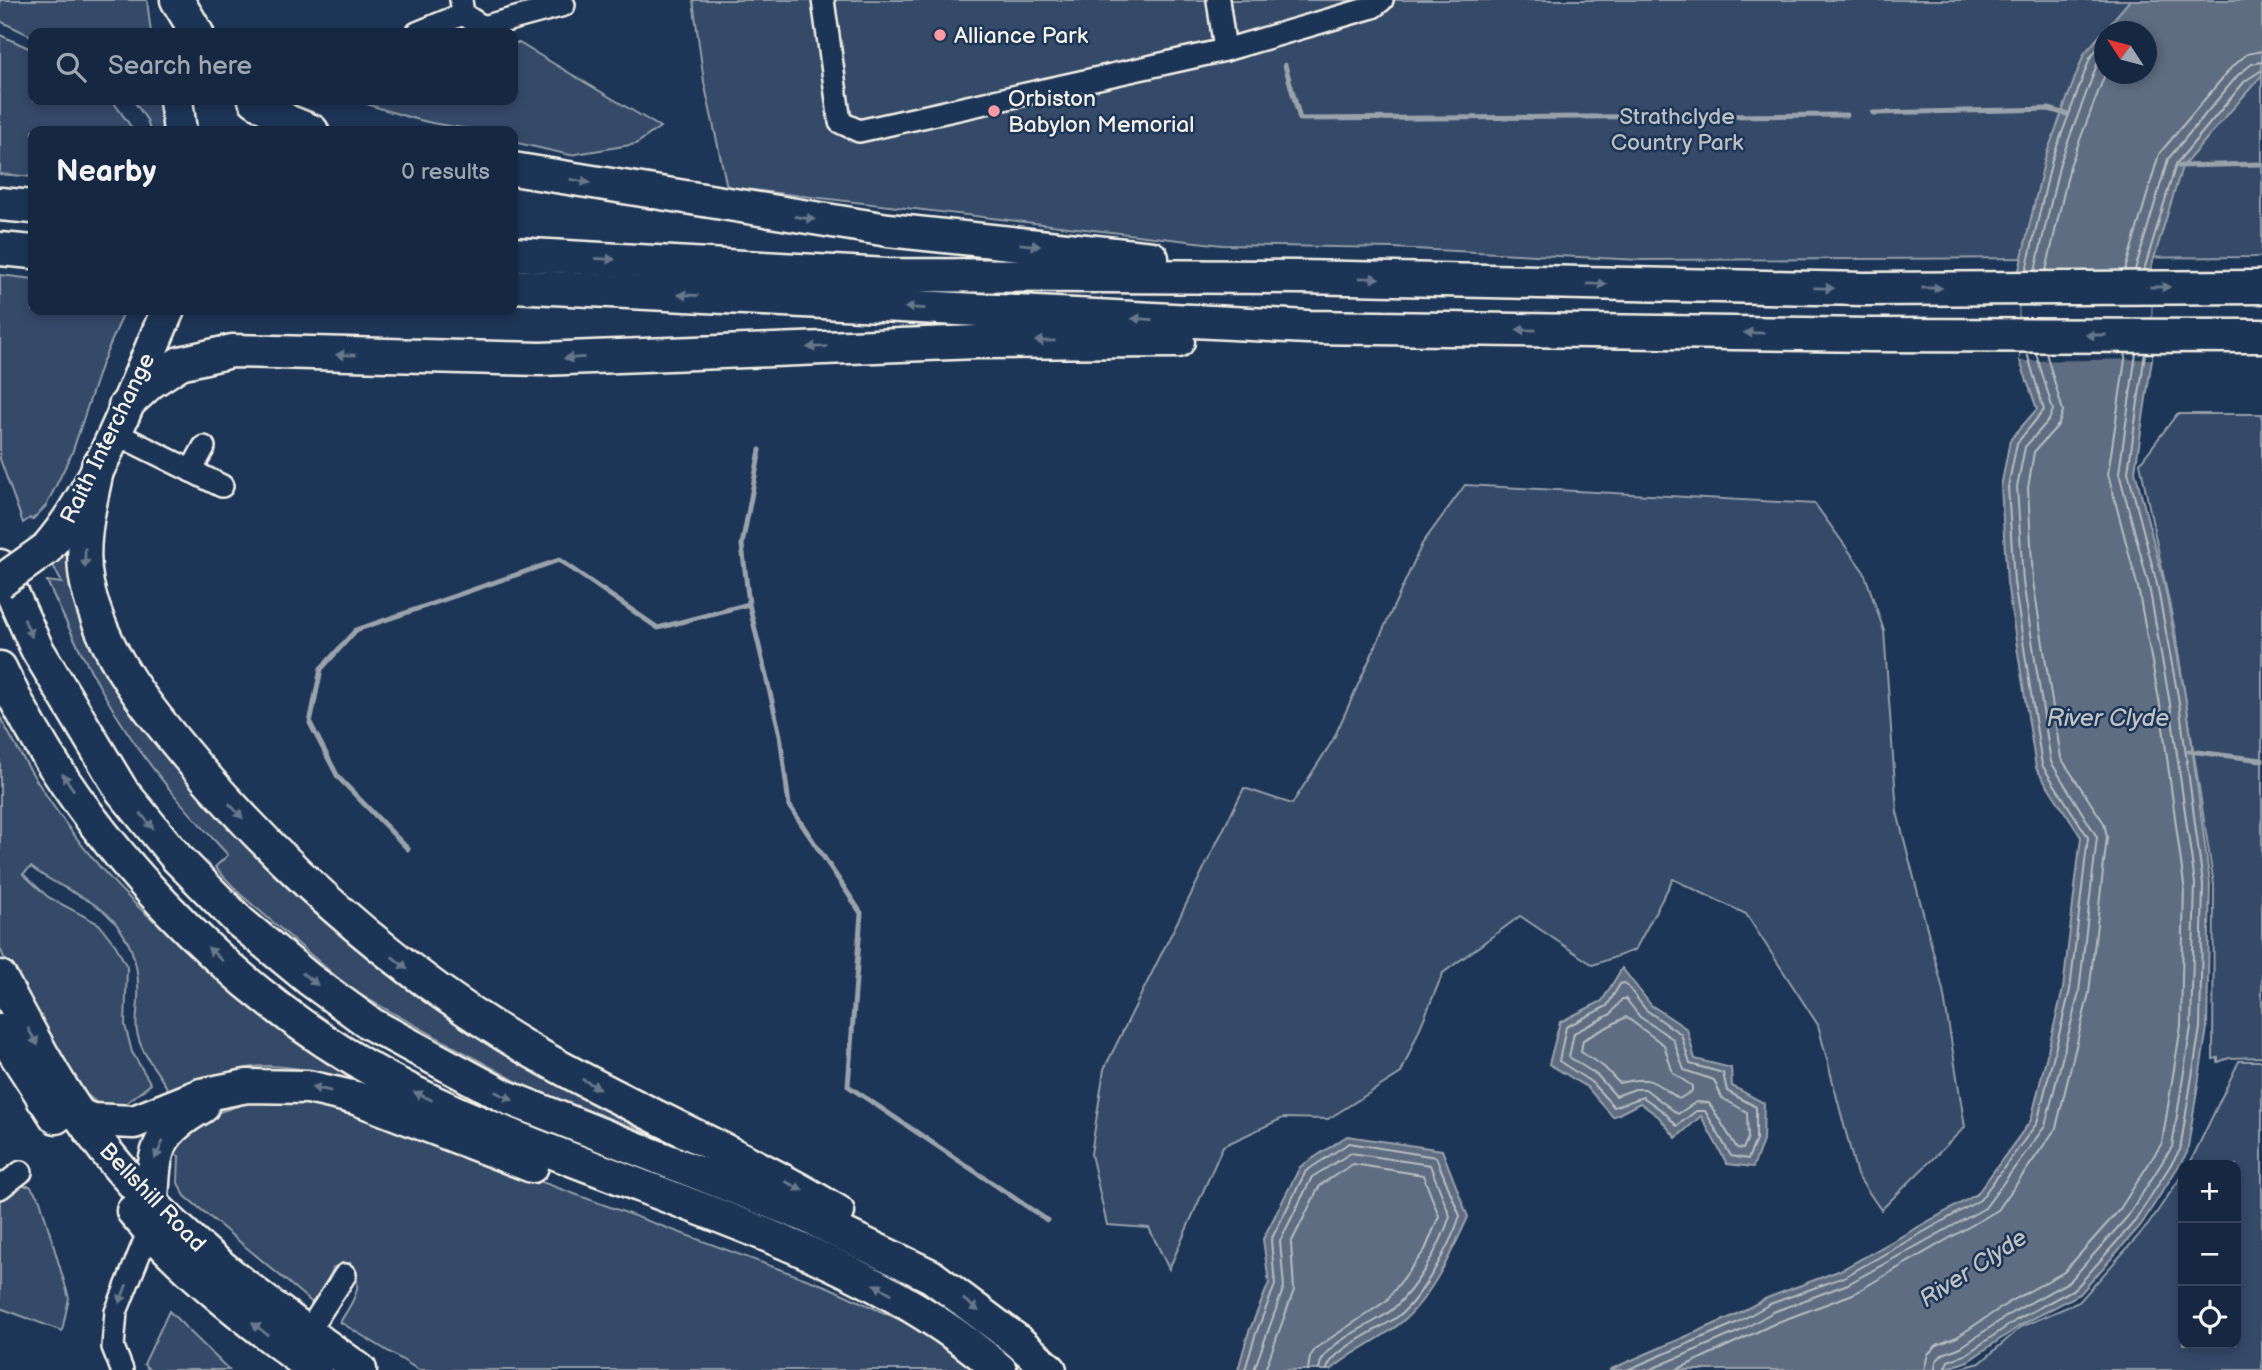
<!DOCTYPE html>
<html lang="en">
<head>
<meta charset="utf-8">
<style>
  body { margin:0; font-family:"Balsamiq Sans",sans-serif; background:#23344c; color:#f1f3f6 }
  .controls { position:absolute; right:21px; bottom:21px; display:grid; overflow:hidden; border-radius:14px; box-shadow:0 4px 10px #0003 }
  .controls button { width:63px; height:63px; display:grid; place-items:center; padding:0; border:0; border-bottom:2px solid #35445a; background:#162841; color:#f1f3f6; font:35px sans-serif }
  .compass { position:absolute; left:2094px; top:21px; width:63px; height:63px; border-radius:50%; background:#162841; box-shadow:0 4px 10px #0003; rotate:306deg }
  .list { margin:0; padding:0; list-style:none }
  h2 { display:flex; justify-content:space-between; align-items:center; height:91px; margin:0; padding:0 28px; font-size:30px }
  h2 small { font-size:23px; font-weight:400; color:#9ea6b1 }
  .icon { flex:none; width:38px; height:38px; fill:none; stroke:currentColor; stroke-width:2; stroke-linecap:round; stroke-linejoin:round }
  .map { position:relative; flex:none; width:2262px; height:1370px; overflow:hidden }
  .search { position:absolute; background:#162841; box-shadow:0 4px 10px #0003; left:28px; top:28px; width:490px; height:77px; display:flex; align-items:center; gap:18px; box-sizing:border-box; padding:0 24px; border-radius:14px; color:#9ea6b1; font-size:26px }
  .panel { position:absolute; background:#162841; box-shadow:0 4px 10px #0003; left:28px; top:126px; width:490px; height:189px; border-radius:14px }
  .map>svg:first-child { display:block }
  .green { fill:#354a67; stroke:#949ea8; stroke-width:2; fill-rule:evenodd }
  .water { fill:#5e6d82; stroke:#9aa2ab; stroke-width:2; fill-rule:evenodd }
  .pier { fill:#1d3557 }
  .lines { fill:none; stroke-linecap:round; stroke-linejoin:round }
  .shore { stroke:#b8bcbf; stroke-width:2 }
  .stream { stroke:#9aa2ab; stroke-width:5 }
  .minor-casing { stroke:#f4f1e8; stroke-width:26 }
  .highway-casing { stroke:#f4f1e8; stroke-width:37 }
  .minor { stroke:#1d3557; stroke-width:21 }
  .highway { stroke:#1d3557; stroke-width:32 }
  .highway-bridge-casing { stroke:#f4f1e8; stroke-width:37; stroke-linecap:butt }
  .highway-bridge { stroke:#1d3557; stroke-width:32 }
  .oneway { fill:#68778a }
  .poi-dot { fill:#ff9aa2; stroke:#1d3557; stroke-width:2.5 }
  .labels { text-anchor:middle; stroke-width:5; stroke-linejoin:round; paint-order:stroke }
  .poi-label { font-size:23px; fill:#f4f1e8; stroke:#1d3557; text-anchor:start }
  .park-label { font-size:23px; fill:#bbbfc1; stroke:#1d3557 }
  .street-label { font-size:23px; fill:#f4f1e8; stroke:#1d3557 }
  .water-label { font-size:24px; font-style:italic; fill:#c0c3c4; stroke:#1d3557 }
</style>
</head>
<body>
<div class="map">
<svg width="2262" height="1370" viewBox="0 0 2262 1370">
  <rect width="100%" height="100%" fill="#1d3557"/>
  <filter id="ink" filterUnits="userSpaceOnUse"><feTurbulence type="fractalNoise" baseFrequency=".0143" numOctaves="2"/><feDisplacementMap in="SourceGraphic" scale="14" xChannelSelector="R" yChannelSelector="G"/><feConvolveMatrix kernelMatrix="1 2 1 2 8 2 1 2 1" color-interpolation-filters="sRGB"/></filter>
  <g filter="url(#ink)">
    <g class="green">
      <polygon points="0,0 147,0 151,33 33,33 33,37 0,21"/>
      <path d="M693 0H2262V257L1641 260 1392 248 1222 245 727 187 704 82ZM2104 32H2146V74H2104Z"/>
      <polygon points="0,35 33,50 33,100 112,100 134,131 33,131 33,177 0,174"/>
      <path d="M513 43H519L660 127 636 144 570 155 513 142V131C450 131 413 120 355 100H513Z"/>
      <polygon points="133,100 159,100 163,131 150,131 147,120"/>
      <polygon points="0,275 33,279 33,310 125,310 102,363 72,453 46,506 32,520 30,518 23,523 0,459"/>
      <polygon points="2177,414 2262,414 2262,1057 2229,1058 2218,1062 2218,1058 2213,1059 2214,885 2175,631 2140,463"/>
      <polygon points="1465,485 1815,504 1864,572 1884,631 1897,812 1943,990 1965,1127 1881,1210 1857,1175 1818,1025 1746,914 1673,879 1635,950 1593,965 1520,916 1443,973 1401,1073 1328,1119 1283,1118 1223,1146 1169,1269 1149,1228 1107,1225 1091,1154 1104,1069 1244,788 1292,804 1333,740 1422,544"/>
      <path d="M70 543 120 693 217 815 338 932 439 1011 569 1090 686 1148 523 1085 353 991 240 894 215 867 228 855C207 832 186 810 167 786 117 726 79 652 47 581L62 583 52 563Z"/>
      <path d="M0 717C39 791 91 867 154 921L158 918 373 1086 371 1088C338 1077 305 1067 270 1066 240 1065 199 1082 170 1093 160 1074 140 1053 137 1032 135 1022 138 1009 138 999 140 967 132 939 109 916 92 898 53 885 31 867L23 874 48 897 99 924 116 946 127 967 125 1025 132 1052 151 1084 126 1103V1113L101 1106 86 1094 15 985 0 948Z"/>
      <polygon points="2239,1061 2262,1061 2262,1370 1954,1370 1980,1363 2021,1327 2079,1302 2148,1225 2183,1174 2183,1344 2236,1344 2236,1165 2189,1165"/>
      <path d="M324 1102 828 1287 924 1331 974 1370H419L340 1322C353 1302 366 1285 350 1263L334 1267 315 1305 185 1196 178 1183 179 1156 166 1152 210 1115 247 1103Z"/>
      <polygon points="15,1186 30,1186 40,1200 69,1298 62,1331 0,1308 0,1199"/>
      <polygon points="169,1311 229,1370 149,1370 144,1364"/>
    </g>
    <g class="water">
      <path d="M2130 0H2262V75L2182 167 2151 268 2152 359 2135 471 2164 582 2186 701 2210 883 2207 1028 2187 1153 2141 1225 2080 1294 2021 1325 1968 1361 1942 1370H1609L1733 1316 1767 1298 1841 1270 1977 1194 2031 1120 2063 989 2081 837 2036 768 2007 583 2001 487 2010 440 2037 409 2020 361 2019 270 2045 158 2084 54ZM2104 32H2146V74H2104Z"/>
      <polygon points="1622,968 1651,1005 1687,1029 1695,1059 1731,1068 1732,1086 1764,1103 1763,1141 1753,1167 1727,1164 1701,1116 1676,1138 1659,1117 1640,1103 1613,1117 1587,1087 1549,1064 1560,1022 1602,1001"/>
      <path d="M1347 1136 1442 1150 1468 1217C1453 1250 1431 1297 1403 1321 1381 1340 1353 1350 1331 1370H1238L1248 1334 1269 1283 1263 1239 1300 1167Z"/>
    </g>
    <polygon class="pier" points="2151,269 2152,359 2020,361 2019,270"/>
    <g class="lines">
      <g class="shore">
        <polyline points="2125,270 2159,154 2231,68 2247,54 2262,51"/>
        <polyline points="2135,270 2168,159 2238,75 2252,64 2262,62"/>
        <polyline points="2144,270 2176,164 2245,81 2262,70"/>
        <polyline points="2026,271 2052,160 2090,58 2104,41"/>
        <polyline points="2035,271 2060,163 2098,62 2104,54"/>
        <polyline points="2046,271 2070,166 2105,74"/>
        <polygon points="1625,983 1646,1010 1681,1034 1690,1064 1723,1073 1727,1091 1756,1107 1756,1140 1748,1159 1731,1156 1705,1111 1696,1111 1677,1126 1664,1112 1643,1097 1614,1107 1591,1082 1559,1061 1566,1027 1607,1006 1620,984"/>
        <polygon points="1626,999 1640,1017 1673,1039 1684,1070 1714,1080 1722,1098 1747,1112 1748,1138 1743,1149 1737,1148 1709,1103 1696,1102 1678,1114 1645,1089 1635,1089 1616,1096 1597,1075 1569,1057 1574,1033 1611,1014 1622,999"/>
        <path d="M1626 1017 1664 1045 1673 1073 1692 1086V1091L1679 1099C1653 1081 1651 1075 1619 1083L1604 1067 1581 1052 1583 1040Z"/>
        <path d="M1245 1370 1255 1336 1275 1285 1271 1240 1306 1171 1349 1143 1436 1157 1460 1216C1450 1245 1421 1300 1396 1318 1380 1329 1329 1351 1327 1370"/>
        <path d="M1254 1370 1284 1287 1280 1241 1312 1177 1351 1153 1430 1165 1450 1216C1440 1247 1417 1287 1393 1309 1374 1326 1320 1342 1319 1370"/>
        <polyline points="1265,1370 1294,1290 1291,1243 1320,1185 1353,1164 1423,1175 1439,1216 1425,1250 1386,1301 1316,1348 1310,1357 1308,1370"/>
        <polyline points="1627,1370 1736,1323 1770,1304 1844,1277 1980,1200 2037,1123 2070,990 2088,837 2042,765 2014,582 2008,487 2017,443 2044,410 2027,353"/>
        <polyline points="1649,1370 1740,1331 1773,1312 1848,1284 1985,1208 2045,1126 2079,992 2097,837 2051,762 2023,582 2017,487 2025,447 2049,420 2053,410 2036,353"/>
        <polyline points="1676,1370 1778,1322 1853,1294 1998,1210 2056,1128 2089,993 2107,837 2104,823 2061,758 2033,581 2028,488 2034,452 2059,424 2063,411 2046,353"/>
        <polyline points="1924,1370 1928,1354 1937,1345 1957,1337 2008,1303 2064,1272 2120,1209 2162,1143 2181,1026 2184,885 2160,705 2138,588 2108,474 2126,353"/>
        <polyline points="1935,1370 1936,1361 1943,1354 1961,1347 2013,1312 2070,1281 2128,1216 2172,1147 2191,1027 2195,884 2170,704 2149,586 2119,473 2136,353"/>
        <polyline points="1944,1370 1948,1361 1965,1355 2018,1319 2076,1288 2135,1221 2180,1150 2200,1028 2203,884 2179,702 2157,584 2128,472 2145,353"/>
      </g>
      <g class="stream">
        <polyline points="1285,65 1300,119 1847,115"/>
        <polyline points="1873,113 2049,109 2066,114"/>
        <polyline points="2178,166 2262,164"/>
        <polyline points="760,450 742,545 749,604 780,735 789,805 861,913 848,1086 1047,1220"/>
        <polyline points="2189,751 2262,760"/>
        <polyline points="408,849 338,777 310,723 321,669 356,630 559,560 658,628 749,604"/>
      </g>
      <g class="minor-casing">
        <g id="minor">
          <polyline points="461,0 463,14 483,27 564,5"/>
          <polyline points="823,0 840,122 859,131 1225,50 1218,0"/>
          <polyline points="417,33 463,14"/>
          <polyline points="1225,50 1373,7 1382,0"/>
          <polyline points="113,432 222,486"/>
          <polyline points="191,471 204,447"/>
          <polyline points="0,1188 21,1172"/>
          <polyline points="307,1333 345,1275"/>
          <polyline points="122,1370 113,1347 116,1312 149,1230"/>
        </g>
      </g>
      <g class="highway-casing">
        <g id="highway">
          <polyline points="177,0 197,33"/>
          <polyline points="176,100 180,131"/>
          <polyline points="255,100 287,121 312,131"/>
          <polyline points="513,169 888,230 1152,258"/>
          <polyline points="0,204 33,207"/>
          <polyline points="0,249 33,252"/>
          <polyline points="513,254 887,275 1301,277 1864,289 2262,287"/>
          <polyline points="513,286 1308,327 1871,335 2262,336"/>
          <polyline points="125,406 151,382 180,363 232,351 541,359 977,342 1178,341"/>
          <path d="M98 466C90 504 79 545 87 584 102 654 149 711 195 765 293 879 404 976 533 1052 633 1110 739 1152 838 1212"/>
          <path d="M46 549C100 488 134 385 168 310"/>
          <polyline points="0,566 37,649 122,791 177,858 240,922 309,979 371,1024 506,1097 804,1215 931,1276 1019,1342 1050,1370"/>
          <path d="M0 668C78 835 227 992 388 1079 471 1124 562 1155 649 1189 773 1237 898 1281 1000 1370"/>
          <path d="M0 977C25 1023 50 1072 80 1116 150 1221 258 1298 360 1370"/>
          <polyline points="0,1030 56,1117"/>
          <polyline points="43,1099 91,1120 134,1122 201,1095 247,1086 308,1087 356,1098 532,1166"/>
          <path d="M133 1211C185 1273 250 1322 315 1370"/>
          <path d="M151 1212C156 1157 148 1137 202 1107"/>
        </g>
      </g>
      <use href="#minor" class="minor"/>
      <use href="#highway" class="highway"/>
      <g class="highway-bridge-casing">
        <polyline id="highway-bridge" points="0,582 46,549"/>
      </g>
      <use href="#highway-bridge" class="highway-bridge"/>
    </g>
    <defs><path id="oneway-solid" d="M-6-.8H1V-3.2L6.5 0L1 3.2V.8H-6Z" transform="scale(1.75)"/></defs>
    <g class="oneway">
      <use href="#oneway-solid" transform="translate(580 181) rotate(10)"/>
      <use href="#oneway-solid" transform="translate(805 218) rotate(9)"/>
      <use href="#oneway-solid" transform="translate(1030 245) rotate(6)"/>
      <use href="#oneway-solid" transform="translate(605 259) rotate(3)"/>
      <use href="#oneway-solid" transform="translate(1369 278) rotate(1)"/>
      <use href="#oneway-solid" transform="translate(1597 284) rotate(1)"/>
      <use href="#oneway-solid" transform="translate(2160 287)"/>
      <use href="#oneway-solid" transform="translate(1824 288) rotate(1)"/>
      <use href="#oneway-solid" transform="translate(1932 288)"/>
      <use href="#oneway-solid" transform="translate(688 295) rotate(-177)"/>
      <use href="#oneway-solid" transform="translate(915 308) rotate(-177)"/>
      <use href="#oneway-solid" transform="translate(1142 319) rotate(-177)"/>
      <use href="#oneway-solid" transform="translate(1526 330) rotate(-179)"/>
      <use href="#oneway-solid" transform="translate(1754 333) rotate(-179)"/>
      <use href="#oneway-solid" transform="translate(2096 335) rotate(-180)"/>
      <use href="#oneway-solid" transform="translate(1045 341) rotate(179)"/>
      <use href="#oneway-solid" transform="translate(817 347) rotate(178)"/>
      <use href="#oneway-solid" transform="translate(346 355) rotate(-179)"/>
      <use href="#oneway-solid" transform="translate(574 358) rotate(177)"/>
      <use href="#oneway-solid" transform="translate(85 558) rotate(90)"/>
      <use href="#oneway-solid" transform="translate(28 628) rotate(66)"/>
      <use href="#oneway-solid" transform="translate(68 782) rotate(-125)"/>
      <use href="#oneway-solid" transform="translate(236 811) rotate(47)"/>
      <use href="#oneway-solid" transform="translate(147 821) rotate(51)"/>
      <use href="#oneway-solid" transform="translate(215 954) rotate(-137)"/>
      <use href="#oneway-solid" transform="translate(400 963) rotate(39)"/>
      <use href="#oneway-solid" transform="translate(310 979) rotate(38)"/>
      <use href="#oneway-solid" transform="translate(33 1037) rotate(60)"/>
      <use href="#oneway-solid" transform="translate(591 1084) rotate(28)"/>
      <use href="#oneway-solid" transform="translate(321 1089) rotate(-169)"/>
      <use href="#oneway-solid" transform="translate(423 1096) rotate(-155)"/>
      <use href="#oneway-solid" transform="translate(504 1096) rotate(26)"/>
      <use href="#oneway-solid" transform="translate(159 1150) rotate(115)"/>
      <use href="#oneway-solid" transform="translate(794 1186) rotate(28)"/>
      <use href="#oneway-solid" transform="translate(883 1289) rotate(-151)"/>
      <use href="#oneway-solid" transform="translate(123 1294) rotate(111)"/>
      <use href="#oneway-solid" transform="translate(971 1305) rotate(38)"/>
      <use href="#oneway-solid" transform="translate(260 1329) rotate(-142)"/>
    </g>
  </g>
  <g class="poi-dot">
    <circle cx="940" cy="35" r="7"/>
    <circle cx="994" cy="111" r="7"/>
  </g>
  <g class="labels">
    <g class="poi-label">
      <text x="954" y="43">Alliance Park</text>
      <text x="1008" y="106">Orbiston<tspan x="1008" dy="26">Babylon Memorial</tspan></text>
    </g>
    <g class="park-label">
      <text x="1677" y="124">Strathclyde<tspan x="1677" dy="26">Country Park</tspan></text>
    </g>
    <g class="street-label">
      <text transform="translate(107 438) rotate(-64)" y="8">Raith Interchange</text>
      <text transform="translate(153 1197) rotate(46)" y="8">Bellshill Road</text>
    </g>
    <g class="water-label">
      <text x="2108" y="726">River Clyde</text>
      <text transform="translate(1973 1268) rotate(-33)" y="8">River Clyde</text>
    </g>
  </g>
</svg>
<div class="controls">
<button>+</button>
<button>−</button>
<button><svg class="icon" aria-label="locate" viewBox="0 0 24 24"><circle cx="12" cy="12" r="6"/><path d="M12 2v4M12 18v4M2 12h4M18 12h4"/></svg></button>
</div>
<svg class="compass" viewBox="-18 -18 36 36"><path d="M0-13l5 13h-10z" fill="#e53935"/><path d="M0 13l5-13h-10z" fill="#9ea6b1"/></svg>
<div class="search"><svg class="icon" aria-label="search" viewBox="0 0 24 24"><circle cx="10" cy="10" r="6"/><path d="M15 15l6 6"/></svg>Search here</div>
<section class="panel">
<h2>Nearby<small>0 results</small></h2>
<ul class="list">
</ul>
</section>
</div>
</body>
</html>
